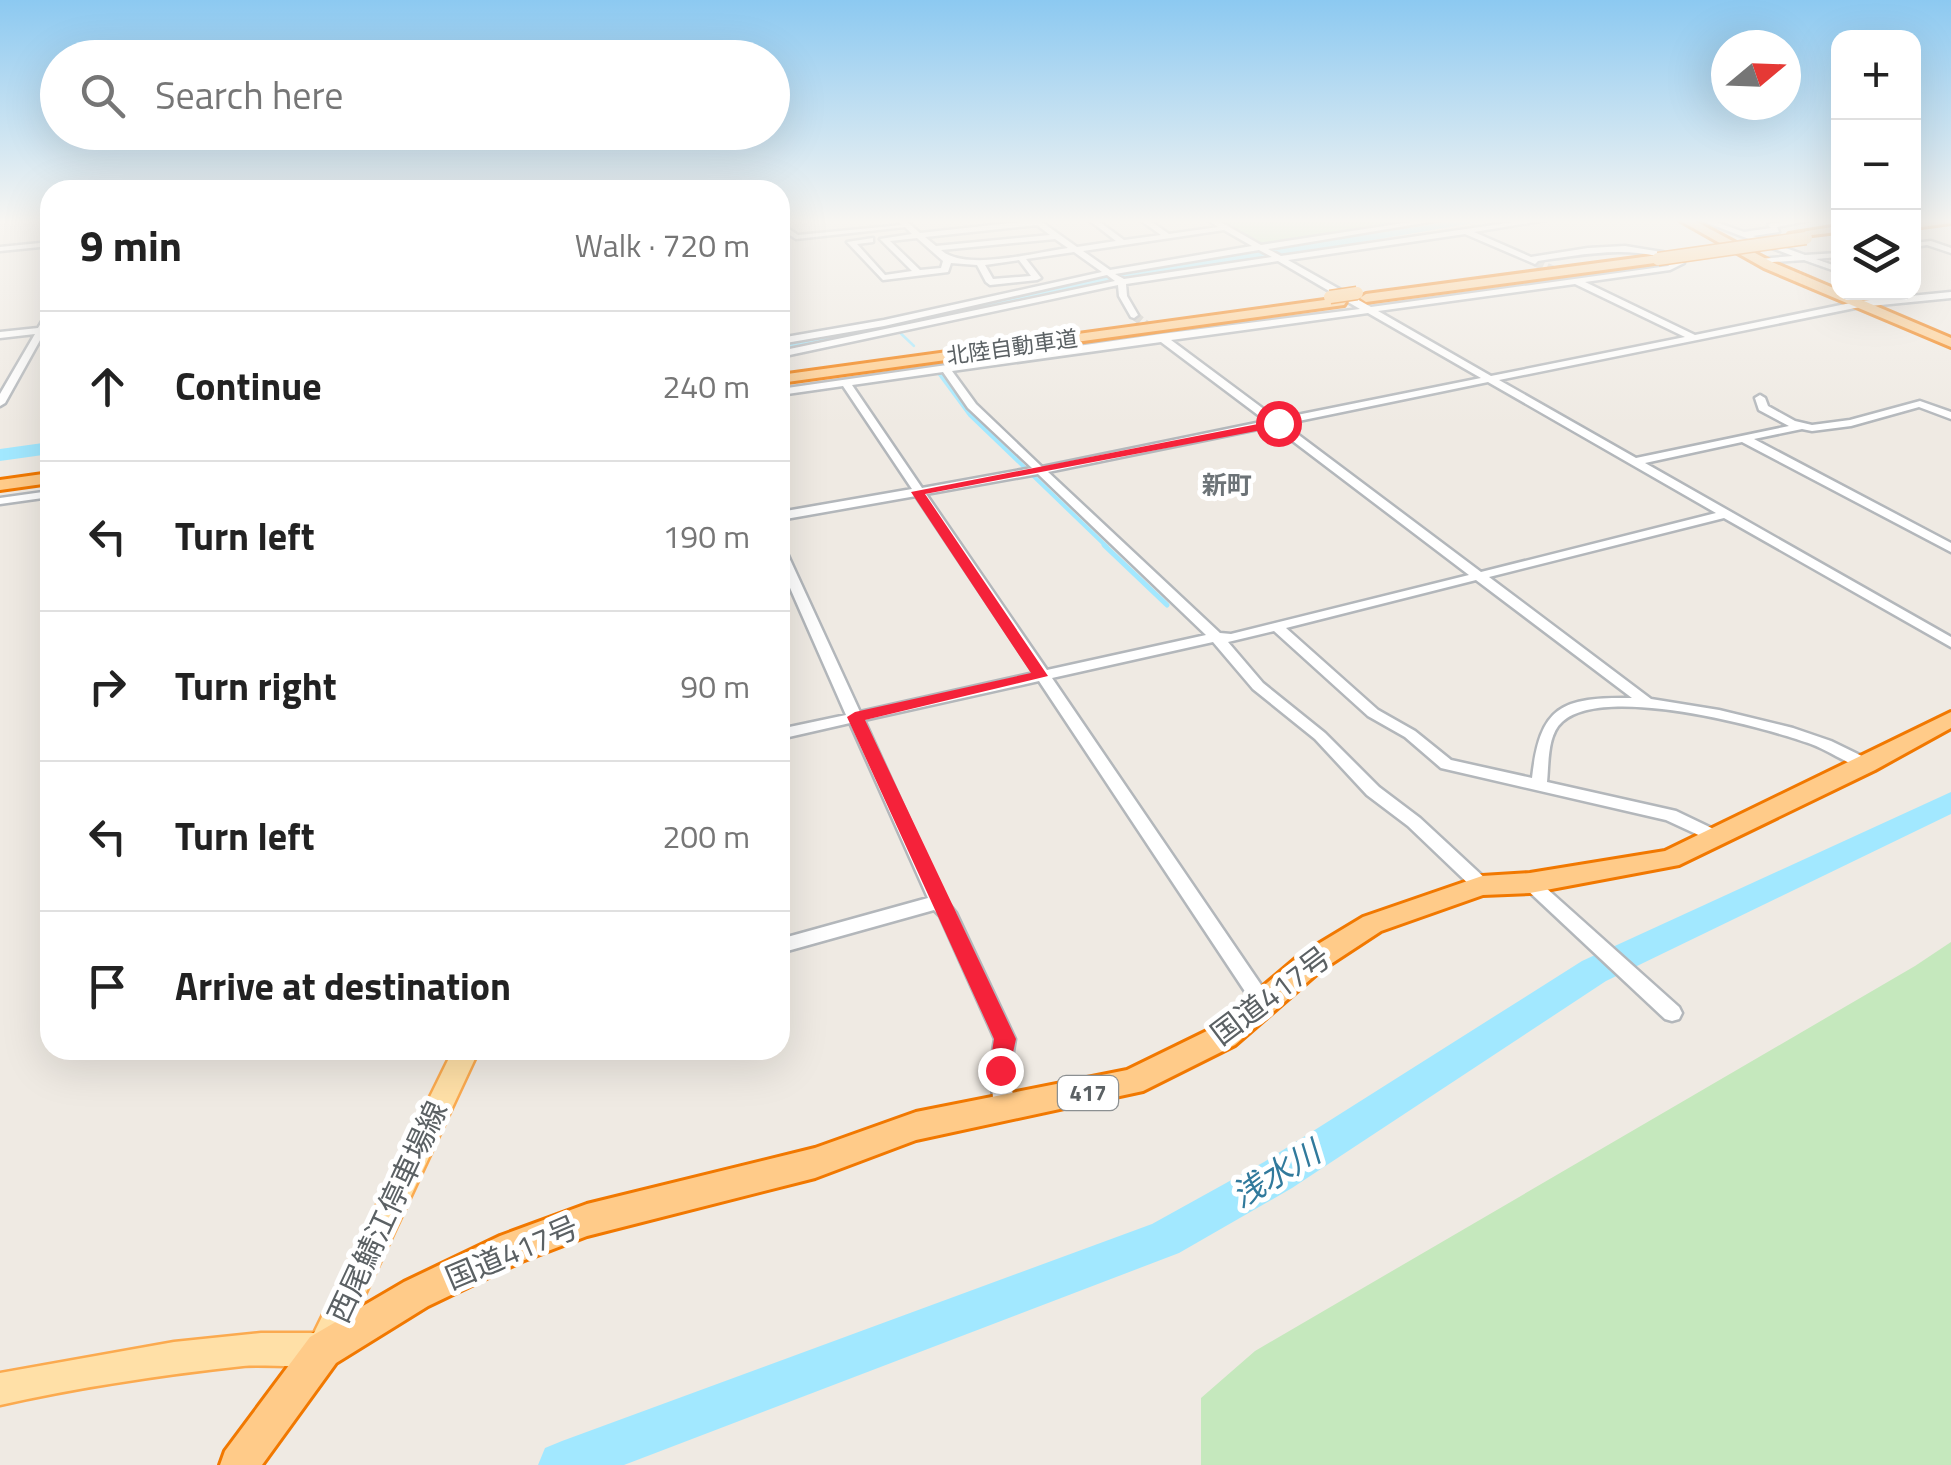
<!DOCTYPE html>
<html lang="en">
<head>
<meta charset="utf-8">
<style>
  body { margin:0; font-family:"Titillium Web","Noto Sans JP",sans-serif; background:#f6f6f6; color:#222 }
  .controls { position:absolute; right:30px; top:30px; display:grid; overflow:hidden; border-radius:20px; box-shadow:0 10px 40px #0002 }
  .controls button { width:90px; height:90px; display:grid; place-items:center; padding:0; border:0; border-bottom:2px solid #e0e0e0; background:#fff; color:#222; font:50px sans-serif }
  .compass { position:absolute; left:1711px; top:30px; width:90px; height:90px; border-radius:50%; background:#fff; box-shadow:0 10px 40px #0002; rotate:71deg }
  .stop { position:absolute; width:30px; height:30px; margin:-22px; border:8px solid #f5223a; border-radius:50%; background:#fff }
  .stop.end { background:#f5223a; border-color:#fff; box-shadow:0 2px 10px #0008 }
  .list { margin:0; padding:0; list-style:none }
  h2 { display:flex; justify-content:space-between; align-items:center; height:130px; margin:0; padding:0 40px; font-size:42px }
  h2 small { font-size:32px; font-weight:400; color:#767676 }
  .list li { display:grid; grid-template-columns:65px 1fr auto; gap:30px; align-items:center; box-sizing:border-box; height:150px; padding:0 40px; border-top:2px solid #e0e0e0 }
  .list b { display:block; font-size:38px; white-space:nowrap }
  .list em { font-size:32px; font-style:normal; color:#767676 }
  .icon { flex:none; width:55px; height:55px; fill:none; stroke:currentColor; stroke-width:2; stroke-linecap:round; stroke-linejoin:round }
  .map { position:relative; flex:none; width:1951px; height:1465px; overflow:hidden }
  .search { position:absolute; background:#fff; box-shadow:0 10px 40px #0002; left:40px; top:40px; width:750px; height:110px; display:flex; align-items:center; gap:25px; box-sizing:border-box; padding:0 35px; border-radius:55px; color:#767676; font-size:38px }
  .panel { position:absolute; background:#fff; box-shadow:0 10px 40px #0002; left:40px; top:180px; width:750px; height:880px; border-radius:30px }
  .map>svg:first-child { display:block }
  .green { fill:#c5e8bd }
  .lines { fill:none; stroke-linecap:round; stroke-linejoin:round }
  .stream-far2 { stroke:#a2e8ff; stroke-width:2.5 }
  .stream-far1 { stroke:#a2e8ff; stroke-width:4 }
  .stream { stroke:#a2e8ff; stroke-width:5 }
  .river { fill:#a2e8ff; fill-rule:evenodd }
  .minor-tunnel { stroke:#cac8c3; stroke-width:9; stroke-dasharray:9 4; stroke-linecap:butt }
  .minor-casing { stroke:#b3b7bb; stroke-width:5 }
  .major-casing { stroke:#fbaa4f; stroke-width:5 }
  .highway-casing { stroke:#f17800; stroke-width:6 }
  .minor { fill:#fff; fill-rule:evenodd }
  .major { fill:#ffe0a7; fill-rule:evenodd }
  .highway { fill:#ffcb89; fill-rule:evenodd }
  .highway-bridge-casing { stroke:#f17800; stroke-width:15; stroke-linecap:butt }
  .highway-bridge { stroke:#ffcb89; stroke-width:12 }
  .route { fill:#f5223a }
  .labels { text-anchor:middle; stroke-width:10; stroke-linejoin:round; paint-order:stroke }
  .far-street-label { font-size:22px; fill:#5b6164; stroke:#fff }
  .shield { fill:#fff; stroke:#8c9092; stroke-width:2.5 }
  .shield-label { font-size:22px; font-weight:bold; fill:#5b6164 }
  .far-quarter-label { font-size:25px; font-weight:bold; fill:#6c7377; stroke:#fff }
  .near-street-label { font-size:30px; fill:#5b6164; stroke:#fff }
  .near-water-label { font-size:32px; font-style:italic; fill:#317a9c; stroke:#fff }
</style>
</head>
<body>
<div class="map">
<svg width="1951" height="1465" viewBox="0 0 1951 1465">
  <rect width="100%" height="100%" fill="#efeae3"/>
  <g class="green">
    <polygon points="1220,220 1418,220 1261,245"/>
    <polygon points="1951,942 1951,1465 1201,1465 1201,1398 1255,1351 1915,966"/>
  </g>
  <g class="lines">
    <polyline class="stream-far2" points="894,327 914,346"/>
    <polyline class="stream-far1" points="936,369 970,415 1107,547"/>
    <polyline class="stream" points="1104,545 1167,605"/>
    <g class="river">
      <polygon points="1460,220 1491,220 1108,285 877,336 780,352 780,342 877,326 1108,275"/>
      <polygon points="50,442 50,454 0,461 0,449"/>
      <polygon points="1951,792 1951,814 1606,981 1292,1188 1179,1253 624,1465 538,1465 545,1448 562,1441 1152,1224 1264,1162 1582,961"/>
    </g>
    <g class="minor-tunnel">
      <polyline points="1535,262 1568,277"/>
      <polyline points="1134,315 1158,335"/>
    </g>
    <g class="minor-casing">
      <g id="minor">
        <path d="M897 220H905L920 233 1039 220 1077 247 1116 241 1089 220H1097L1124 240 1161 235 1140 220H1149L1169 234 1218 227 1208 220H1217L1261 245 1424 220H1441L1268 249 1281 256 1528 220H1546L1474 232 1531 257 1588 248 1625 246 1662 252 1684 259V263L1670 270 1585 282 1695 335 1860 301 1951 292V298L1860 307 1499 380 1636 458 1789 426 1759 410 1755 398 1760 395 1765 398 1768 406 1795 421 1812 425 1850 420 1920 401 1951 412V419L1919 407 1851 426 1812 431 1802 429 1754 439 1951 543V552L1742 442 1645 463 1951 637V647L1724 518 1489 577 1651 699 1719 710 1793 728 1831 741 1872 761 1875 765 1867 770C1847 764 1830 751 1811 744 1761 726 1603 684 1562 722 1547 735 1549 764 1547 782L1676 811 1724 834 1726 838 1724 842 1718 844 1666 820 1441 768 1405 737 1368 716 1274 631 1228 642 1263 683 1325 733 1379 787 1420 818 1488 881 1491 886 1488 891H1476L1408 826 1367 795 1315 739 1253 689 1213 642 1052 678 1270 998 1272 1003 1270 1008 1263 1011 1256 1008 1039 681 864 720 945 899 956 913 1015 1039 1010 1070 1014 1106 1011 1112 1004 1115 997 1112 994 1106 990 1070 995 1039 940 916 934 910 780 953V939L928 898 850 723 780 739V729L846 715 780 565V547L786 551 860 712 1034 673 916 496 780 520V512L912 489 843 386 780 395V389L1161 334 1360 309 1278 261 1126 284 1127 296 1138 315 1134 318 1131 317 1119 296 1118 285 780 357V351L1115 281 1107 275 884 326 780 344V338L884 320 1102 272 1074 252 1026 259 1041 278 1037 280 990 285 986 282 977 265 951 263 948 272 883 280 847 242 873 238V242L857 244 885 275 912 271 880 239 912 234 905 227 796 239 780 229V223L798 235 902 225ZM1037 225 1050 235 936 246 925 237ZM1224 230 1252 246 1110 270 1083 251ZM1465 234 1535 264 1538 261C1585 254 1629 245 1675 261L1668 266 1371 307 1288 260ZM917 238 943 261 941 268 920 270 890 241ZM1055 239 1068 248C1037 252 965 272 941 250ZM1259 250 1272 257 1124 279 1115 274ZM1019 260 1031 276 993 279 985 265ZM1575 284 1685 337 1491 376 1378 311ZM1368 313 1481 378 1277 419 1171 340ZM1161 342 1266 421 1042 467 976 404 952 371ZM943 372 968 408 1032 468 922 488 852 385ZM1488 382 1716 513 1481 572 1284 424ZM1273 426 1469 575 1231 634 1220 633 1048 472ZM1038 474 1206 635 1047 670 926 494ZM1476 580 1632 698C1561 697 1540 706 1532 778L1451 760 1415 731 1378 710 1286 628Z"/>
        <polygon points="1700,220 1710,220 1744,232 1771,228 1768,225 1772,223 1811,220 1777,227 1779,232 1753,236 1805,255 1838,253 1838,257 1816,259 1838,267 1838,272 1804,260 1757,263 1757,259 1760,259 1793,256"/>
        <polygon points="1931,241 1951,248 1951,253 1927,245 1914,247 1914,243"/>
        <polygon points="50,242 50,246 0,251 0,247"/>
        <polygon points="50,312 47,328 50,331 44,333 5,403 0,406 0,394 35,334 0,338 0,332 38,328 47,313"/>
        <polygon points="50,491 50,497 0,504 0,498"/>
        <polygon points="1530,877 1536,879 1679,1007 1682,1013 1679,1019 1672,1021 1665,1019 1524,887 1521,883 1524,879"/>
      </g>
    </g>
    <g class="major-casing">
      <path id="major" d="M453 1050H479L334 1361C315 1370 268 1364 243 1366 161 1375 80 1387 0 1405V1373L174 1342 261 1333H314Z"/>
    </g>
    <g class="highway-casing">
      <g id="highway">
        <polygon points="1679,220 1693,220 1772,262 1951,338 1951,347 1764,268"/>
        <polygon points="1951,220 1951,223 1914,228 1914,222"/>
        <polygon points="1838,226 1838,232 1795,237 1789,234"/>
        <polygon points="1658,255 1664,259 1662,262 1366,302 1360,298 1366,294"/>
        <polygon points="1339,298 1346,302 1344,305 780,383 780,375"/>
        <polygon points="50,473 50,483 0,490 0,480"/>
        <polygon points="1951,712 1951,728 1875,770 1679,865 1530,893 1483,895 1381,931 1320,971 1235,1045 1143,1091 916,1140 815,1178 587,1236 522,1261 428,1306 336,1363 262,1465 220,1465 225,1451 310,1337 404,1282 500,1236 587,1204 815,1148 916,1112 1127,1070 1215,1027 1300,955 1363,917 1482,876 1530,873 1665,851"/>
      </g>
    </g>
    <use href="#minor" class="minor"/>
    <use href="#major" class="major"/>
    <use href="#highway" class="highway"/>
    <g class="highway-bridge-casing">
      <g id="highway-bridge">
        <polyline points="1658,259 1806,238"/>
        <polyline points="1330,297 1357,293"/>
      </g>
    </g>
    <use href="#highway-bridge" class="highway-bridge"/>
  </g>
  <linearGradient id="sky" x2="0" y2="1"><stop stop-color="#8cc9f1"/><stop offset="0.52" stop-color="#f8f6f2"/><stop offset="1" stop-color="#f8f6f2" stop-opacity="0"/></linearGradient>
  <rect width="1951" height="425" fill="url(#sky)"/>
  <polygon class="route" points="1278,420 1282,426 925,494 1048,676 865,720 1016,1039 1008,1076 992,1076 989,1070 994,1039 847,717 855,712 1031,673 911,492"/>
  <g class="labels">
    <g class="far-street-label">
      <text transform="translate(1012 347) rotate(-8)" y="8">北陸自動車道</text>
    </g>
    <rect class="shield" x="1058" y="1076" width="60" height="34" rx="8"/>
    <g class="shield-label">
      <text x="1088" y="1101">417</text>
    </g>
    <g class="far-quarter-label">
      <text x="1227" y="494">新町</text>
    </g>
    <g class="near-street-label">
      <text transform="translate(1271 996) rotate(-37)" y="10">国道417号</text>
      <text transform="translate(388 1212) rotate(-65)" y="10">西尾鯖江停車場線</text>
      <text transform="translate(512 1253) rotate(-23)" y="10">国道417号</text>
    </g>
    <g class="near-water-label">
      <text transform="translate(1276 1174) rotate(-31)" y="11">浅水川</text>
    </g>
  </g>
</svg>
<div class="controls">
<button>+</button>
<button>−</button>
<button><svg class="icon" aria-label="layers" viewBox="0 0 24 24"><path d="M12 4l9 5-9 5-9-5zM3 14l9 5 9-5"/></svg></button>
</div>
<svg class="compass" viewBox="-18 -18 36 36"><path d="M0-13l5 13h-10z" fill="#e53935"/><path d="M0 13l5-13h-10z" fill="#767676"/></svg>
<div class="stop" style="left:1278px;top:423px"></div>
<div class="stop end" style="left:1000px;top:1070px"></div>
<div class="search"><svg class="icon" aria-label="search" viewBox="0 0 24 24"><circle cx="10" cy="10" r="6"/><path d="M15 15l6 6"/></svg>Search here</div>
<section class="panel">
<h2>9 min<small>Walk · 720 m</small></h2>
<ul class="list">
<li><svg class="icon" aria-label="ahead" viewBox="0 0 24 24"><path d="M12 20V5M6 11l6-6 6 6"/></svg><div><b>Continue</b></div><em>240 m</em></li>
<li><svg class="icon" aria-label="left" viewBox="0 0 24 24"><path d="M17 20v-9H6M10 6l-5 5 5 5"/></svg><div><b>Turn left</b></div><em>190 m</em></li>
<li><svg class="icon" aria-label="right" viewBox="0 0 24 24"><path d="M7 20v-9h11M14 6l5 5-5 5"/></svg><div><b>Turn right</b></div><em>90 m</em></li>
<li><svg class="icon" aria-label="left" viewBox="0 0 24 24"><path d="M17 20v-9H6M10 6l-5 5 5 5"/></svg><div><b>Turn left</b></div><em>200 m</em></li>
<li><svg class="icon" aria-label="arrive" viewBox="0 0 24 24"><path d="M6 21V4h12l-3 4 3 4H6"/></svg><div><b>Arrive at destination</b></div></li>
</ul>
</section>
</div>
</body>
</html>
